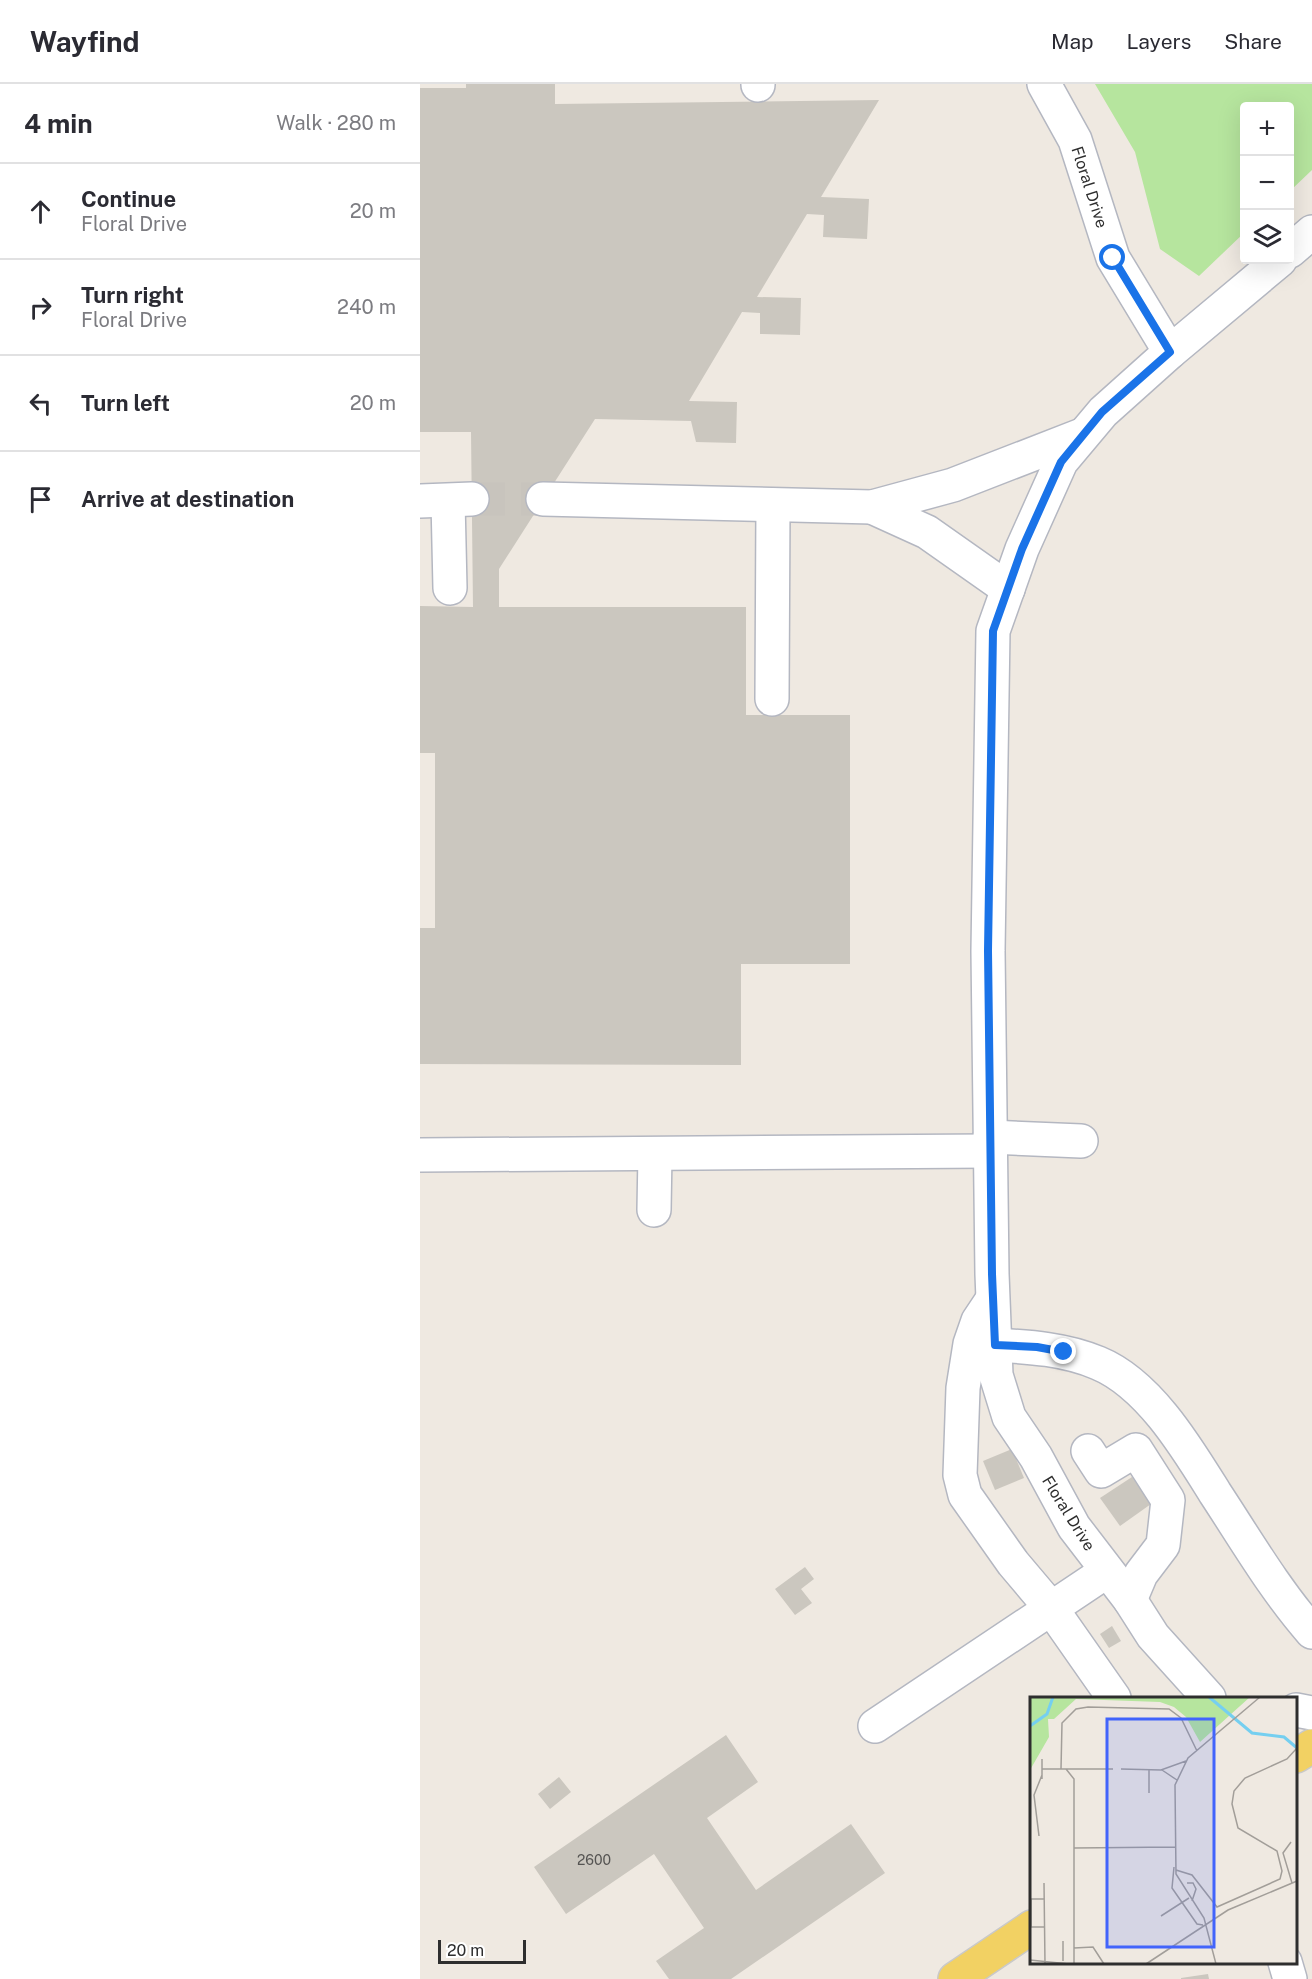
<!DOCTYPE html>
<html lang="en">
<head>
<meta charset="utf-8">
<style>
  body { margin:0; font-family:"Public Sans",sans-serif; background:#f7f7f7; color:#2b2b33 }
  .controls { position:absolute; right:18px; top:18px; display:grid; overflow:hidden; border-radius:6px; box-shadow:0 6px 24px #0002 }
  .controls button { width:54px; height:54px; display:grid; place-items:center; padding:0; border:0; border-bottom:2px solid #e1e1e2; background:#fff; color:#2b2b33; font:30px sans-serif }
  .scale { position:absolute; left:18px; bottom:15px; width:88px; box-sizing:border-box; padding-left:6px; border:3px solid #2e2e2e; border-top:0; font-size:16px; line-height:21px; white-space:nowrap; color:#2e2e2e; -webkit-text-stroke:4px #fff; paint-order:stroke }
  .stop { position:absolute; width:18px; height:18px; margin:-14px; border:4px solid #1a73e8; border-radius:50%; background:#fff }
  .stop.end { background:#1a73e8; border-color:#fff; box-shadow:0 2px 6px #0008 }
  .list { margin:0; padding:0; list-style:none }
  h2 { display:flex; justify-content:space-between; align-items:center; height:78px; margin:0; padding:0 24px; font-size:26px }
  h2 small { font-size:20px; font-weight:400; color:#7c7c81 }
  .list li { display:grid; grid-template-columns:39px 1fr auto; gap:18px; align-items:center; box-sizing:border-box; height:96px; padding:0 24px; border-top:2px solid #e1e1e2 }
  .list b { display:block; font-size:22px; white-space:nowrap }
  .list p { margin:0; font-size:20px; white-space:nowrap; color:#7c7c81 }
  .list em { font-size:20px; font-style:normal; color:#7c7c81 }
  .icon { flex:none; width:33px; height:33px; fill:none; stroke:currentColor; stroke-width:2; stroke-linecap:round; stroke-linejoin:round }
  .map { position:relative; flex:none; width:892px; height:1895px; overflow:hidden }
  header { display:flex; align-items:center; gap:36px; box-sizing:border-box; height:84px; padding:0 30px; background:#fff; border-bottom:2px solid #e1e1e2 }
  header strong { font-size:28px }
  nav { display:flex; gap:33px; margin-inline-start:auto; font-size:21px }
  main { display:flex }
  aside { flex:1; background:#fff }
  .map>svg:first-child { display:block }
  .green { fill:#b6e59e }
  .building { fill:#cbc7bf }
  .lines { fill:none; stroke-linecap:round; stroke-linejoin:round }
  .minor-tunnel { stroke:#c8c4bd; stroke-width:33; stroke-dasharray:33 16; stroke-linecap:butt }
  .minor-casing { stroke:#b4b7c1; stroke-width:36 }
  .major-casing { stroke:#c9c9c9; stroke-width:36 }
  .minor { stroke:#fff; stroke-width:33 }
  .major { stroke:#f2d163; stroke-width:33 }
  .route { stroke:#1a73e8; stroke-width:8 }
  .labels { text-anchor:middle; stroke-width:6; stroke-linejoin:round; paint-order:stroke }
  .number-label { font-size:14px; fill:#555452 }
  .street-label { font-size:16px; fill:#2e2e2e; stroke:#fff }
  .inset-river { fill:none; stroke:#75cff0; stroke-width:3 }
  .inset-road { fill:none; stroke:#a29e99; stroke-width:1.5 }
  .view { fill:#4264fb; fill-opacity:0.15; stroke:#4264fb; stroke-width:3 }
  .inset-edge { fill:none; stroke:#2e2e2e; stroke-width:3 }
</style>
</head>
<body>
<header>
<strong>Wayfind</strong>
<nav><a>Map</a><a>Layers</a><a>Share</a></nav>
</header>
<main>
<aside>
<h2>4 min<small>Walk · 280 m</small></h2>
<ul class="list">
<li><svg class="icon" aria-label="ahead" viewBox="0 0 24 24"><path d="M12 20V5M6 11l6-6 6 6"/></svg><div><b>Continue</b><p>Floral Drive</p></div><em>20 m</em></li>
<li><svg class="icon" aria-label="right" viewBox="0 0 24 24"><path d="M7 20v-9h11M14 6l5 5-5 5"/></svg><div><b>Turn right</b><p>Floral Drive</p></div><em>240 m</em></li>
<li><svg class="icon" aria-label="left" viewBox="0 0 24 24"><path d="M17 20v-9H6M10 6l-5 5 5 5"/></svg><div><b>Turn left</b></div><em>20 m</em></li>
<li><svg class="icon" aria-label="arrive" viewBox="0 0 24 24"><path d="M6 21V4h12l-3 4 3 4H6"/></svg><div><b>Arrive at destination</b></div></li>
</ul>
</aside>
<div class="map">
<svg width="892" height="1895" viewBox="0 0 892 1895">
  <rect width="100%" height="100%" fill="#efe9e1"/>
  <polygon class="green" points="675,0 892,0 892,86 870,107 870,22 824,22 824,149 779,192 740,165 715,68"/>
  <g class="building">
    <polygon points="46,0 135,0 135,20 459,16 401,113 449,115 447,155 403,153 404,131 387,130 337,213 381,214 380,251 340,250 340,229 322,228 269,317 317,318 316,359 276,358 271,337 175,335 79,485 79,523 326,523 326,631 430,631 430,880 321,880 321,981 0,980 0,844 15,844 15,669 0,669 0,522 53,523 51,348 0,348 0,4 46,4"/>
    <polygon points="592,1365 604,1394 575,1406 563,1377"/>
    <polygon points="712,1393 731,1420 700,1442 680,1414"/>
    <polygon points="385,1483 394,1495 381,1505 392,1519 375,1531 355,1505"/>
    <polygon points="692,1542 701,1557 689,1564 680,1550"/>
    <polygon points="306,1651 338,1698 287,1734 336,1806 431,1740 465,1789 311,1895 249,1895 236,1877 284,1844 234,1770 146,1830 114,1783"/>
    <polygon points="139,1693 151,1708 130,1725 118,1710"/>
    <polygon points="788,1890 789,1895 761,1895 761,1894"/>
  </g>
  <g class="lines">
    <polyline class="minor-tunnel" points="52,415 123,415"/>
    <g class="minor-casing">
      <g id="minor">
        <polyline points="338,0 338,1"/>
        <polyline points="624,0 655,56 693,174 750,268"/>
        <polyline points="870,167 892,148"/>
        <polyline points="123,415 452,423 533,401 662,351"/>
        <polyline points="0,417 52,415"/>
        <polyline points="28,417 30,504"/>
        <polyline points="452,423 507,448 588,505"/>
        <polyline points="352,615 353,421"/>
        <polyline points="570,1053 661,1057"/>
        <polyline points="0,1071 570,1067"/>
        <polyline points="234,1126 235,1070"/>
        <polyline points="572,1216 558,1237 550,1260 543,1304 540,1391 545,1411 593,1479 631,1524 694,1614"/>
        <path d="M575 1261C610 1263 645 1265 678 1279 729 1300 767 1364 795 1409 826 1456 855 1506 892 1548"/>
        <polyline points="668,1367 681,1387 716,1366 748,1416 743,1461 721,1490 710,1516"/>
        <polyline points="789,1614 733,1552 710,1516 654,1443 616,1373 589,1333 576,1291 572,1190 568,867 573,547 602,465 641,378 683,328 750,268 860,176"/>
        <polyline points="876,1626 892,1629"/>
        <polyline points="455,1642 687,1487"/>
        <polyline points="865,1878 870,1895"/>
      </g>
    </g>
    <g class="major-casing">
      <g id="major">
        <polyline points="876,1672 892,1662"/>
        <polyline points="535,1895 612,1843"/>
      </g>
    </g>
    <use href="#minor" class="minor"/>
    <use href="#major" class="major"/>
  </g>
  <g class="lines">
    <polyline class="route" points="644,1268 617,1263 575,1261 572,1190 568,867 573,547 602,465 641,378 682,328 750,268 693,174"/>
  </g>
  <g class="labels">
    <g class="number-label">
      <text x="174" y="1781">2600</text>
    </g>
    <g class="street-label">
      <text transform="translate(670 103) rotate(72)" y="6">Floral Drive</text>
      <text transform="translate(649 1429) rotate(58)" y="6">Floral Drive</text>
    </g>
  </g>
  <g transform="translate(610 1613)">
    <rect width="267" height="267" fill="#efe9e1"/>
    <path d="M0 0H220L170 45 156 20 144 10 130 5 46 2 24 22H18L19 40 0 73Z" fill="#b6e59e"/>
    <path class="inset-river" d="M179 0 222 36 254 40 267 51M0 29 17 17 23 0"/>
    <path class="inset-road" d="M12 62V82M12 72H83M31 72 32 26 46 12 58 10 139 12 151 21 167 54M36 72 44 82V267M91 72 131 73 156 64M132 73 147 83M119 96V73M9 139 4 98 12 78M261 145 253 156 262 186M44 151 145 150M144 170 142 191 167 227 173 228M146 173 162 178 187 210 250 182 252 174 247 154 208 131 202 107 204 94 215 81 257 62 267 51M14 186 15 267M157 186H163L166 192 162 204M14 202H1V230H15M131 219 159 201M33 244V264M44 251 63 250 74 267M0 263 39 267M116 267 198 213 267 184M186 267 174 221 146 177 145 88 158 61 230 0"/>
    <path class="view" d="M77 22H184V250H77Z"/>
    <rect width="267" height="267" class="inset-edge"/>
  </g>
</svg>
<div class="controls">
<button>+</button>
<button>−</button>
<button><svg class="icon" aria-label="layers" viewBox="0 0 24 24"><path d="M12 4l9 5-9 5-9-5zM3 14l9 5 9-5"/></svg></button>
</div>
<div class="scale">20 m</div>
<div class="stop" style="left:693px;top:174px"></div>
<div class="stop end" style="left:644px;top:1268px"></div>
</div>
</main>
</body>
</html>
